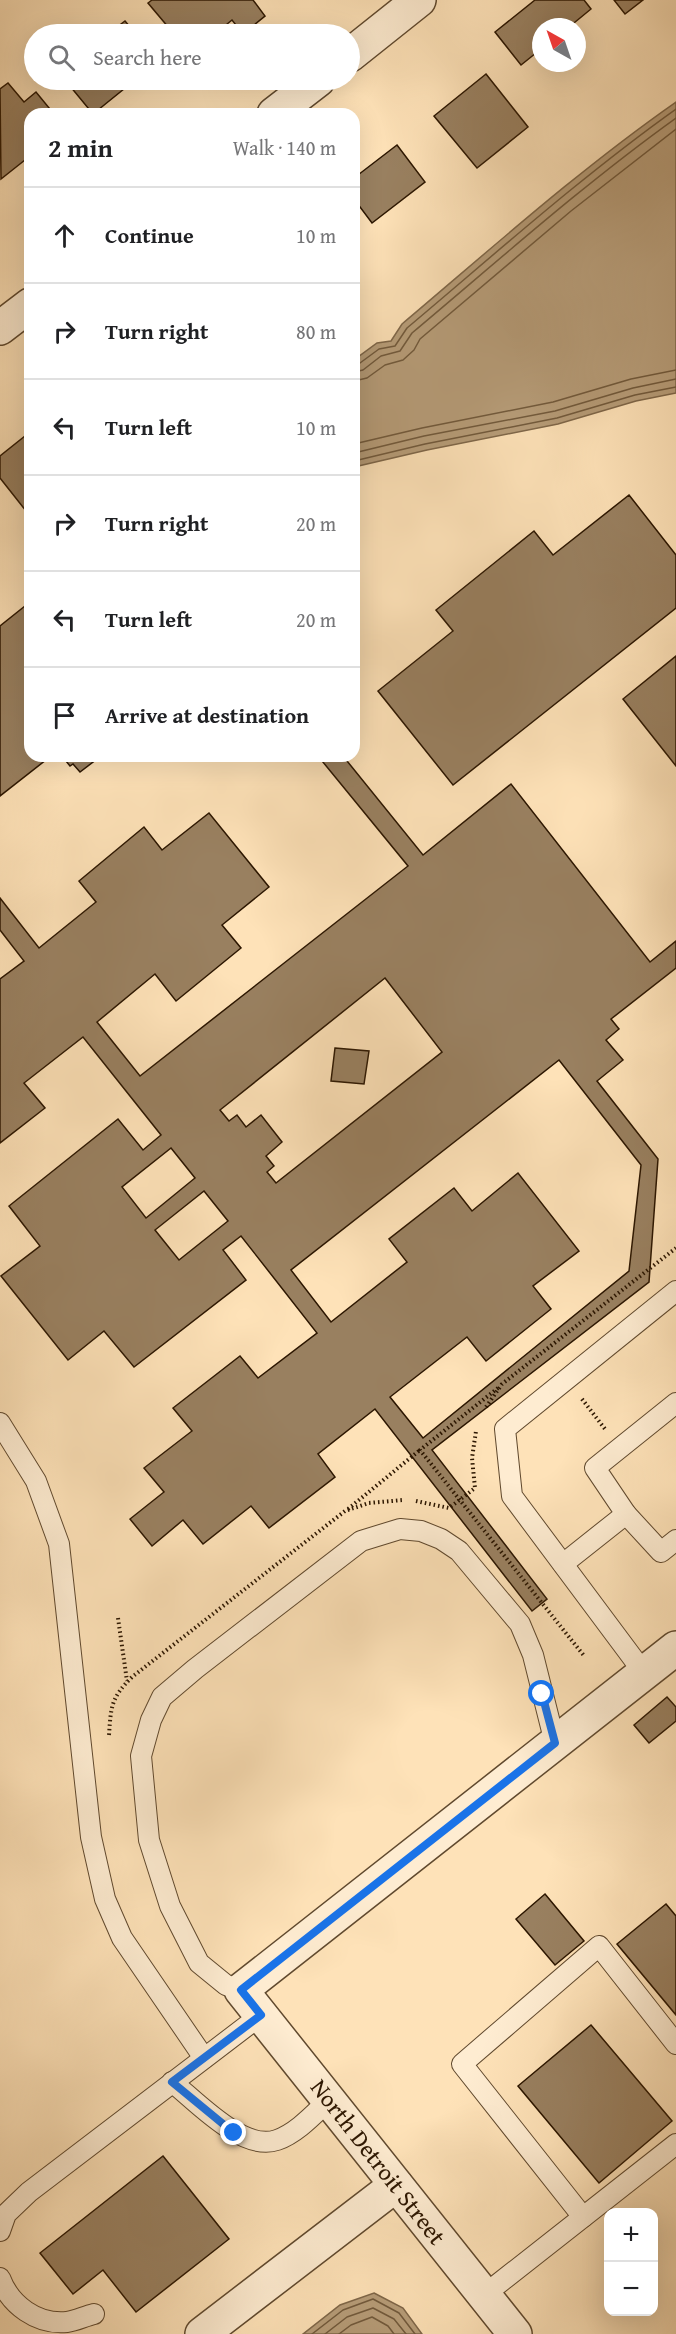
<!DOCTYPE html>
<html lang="en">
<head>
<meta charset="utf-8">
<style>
  body { margin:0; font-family:"Gentium Book Plus",serif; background:#f6f6f6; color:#202124 }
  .controls { position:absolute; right:18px; bottom:18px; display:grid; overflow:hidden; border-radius:12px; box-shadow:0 6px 24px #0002 }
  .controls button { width:54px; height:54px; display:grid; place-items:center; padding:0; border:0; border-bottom:2px solid #e0e0e0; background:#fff; color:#202124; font:30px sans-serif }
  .compass { position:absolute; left:532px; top:18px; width:54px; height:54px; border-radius:50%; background:#fff; box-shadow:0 6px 24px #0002; rotate:320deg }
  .stop { position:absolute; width:18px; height:18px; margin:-14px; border:4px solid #1a73e8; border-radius:50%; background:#fff }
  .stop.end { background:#1a73e8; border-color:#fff; box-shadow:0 2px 6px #0008 }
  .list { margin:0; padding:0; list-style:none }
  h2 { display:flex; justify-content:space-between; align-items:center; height:78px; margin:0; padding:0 24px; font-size:26px }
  h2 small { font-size:20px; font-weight:400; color:#757577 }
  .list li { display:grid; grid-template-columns:39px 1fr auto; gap:18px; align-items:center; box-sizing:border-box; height:96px; padding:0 24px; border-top:2px solid #e0e0e0 }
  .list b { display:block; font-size:22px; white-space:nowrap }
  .list em { font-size:20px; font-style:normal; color:#757577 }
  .icon { flex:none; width:33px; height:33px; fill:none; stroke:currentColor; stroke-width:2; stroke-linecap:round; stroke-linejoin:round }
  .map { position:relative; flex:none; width:676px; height:2334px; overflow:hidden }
  .search { position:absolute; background:#fff; box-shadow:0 6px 24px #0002; left:24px; top:24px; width:336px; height:66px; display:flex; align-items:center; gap:15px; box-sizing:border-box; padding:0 21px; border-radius:33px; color:#757577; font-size:22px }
  .panel { position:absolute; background:#fff; box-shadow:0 6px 24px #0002; left:24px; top:108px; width:336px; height:654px; border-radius:18px }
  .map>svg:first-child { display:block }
  .water { fill:#b79d79; stroke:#7f6749; stroke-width:1.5 }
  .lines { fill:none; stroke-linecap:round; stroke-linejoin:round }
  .shore { stroke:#725a3c; stroke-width:1.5 }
  .building { fill:#998060; stroke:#2c1600; stroke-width:1.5; fill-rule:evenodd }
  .lane-casing { stroke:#60492e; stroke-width:22 }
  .street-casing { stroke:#60492e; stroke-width:36 }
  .path { stroke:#2c1600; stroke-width:4; stroke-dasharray:1.5 3; stroke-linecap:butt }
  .lane { stroke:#feecd1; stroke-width:20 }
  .street { stroke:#feecd1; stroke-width:33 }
  .route { stroke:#1a73e8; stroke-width:8 }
  .labels { text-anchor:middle; stroke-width:5; stroke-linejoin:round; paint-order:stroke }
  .street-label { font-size:24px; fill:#2c1600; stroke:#feecd1 }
</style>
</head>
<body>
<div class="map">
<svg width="676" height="2334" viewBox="0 0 676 2334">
  <rect width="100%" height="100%" fill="#fee2b8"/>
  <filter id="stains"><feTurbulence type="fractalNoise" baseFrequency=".00333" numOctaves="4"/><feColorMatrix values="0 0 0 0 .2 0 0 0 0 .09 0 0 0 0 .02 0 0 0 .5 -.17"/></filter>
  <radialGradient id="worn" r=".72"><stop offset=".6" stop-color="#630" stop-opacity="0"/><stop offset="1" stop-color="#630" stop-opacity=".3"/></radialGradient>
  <g class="water">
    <path d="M676 102V393L636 401 558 424 427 450 354 467V360L377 343 391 341 402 324C492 248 580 169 676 102Z"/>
    <polygon points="374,2293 403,2308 422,2334 303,2334 340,2305"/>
  </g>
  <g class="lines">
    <g class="shore">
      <path d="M354 364 360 363 379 349 395 346 407 328C495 254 582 176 676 109"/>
      <path d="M354 372 363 370 381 356 400 351 412 333C499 260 584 184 676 118"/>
      <polyline points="354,381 367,378 385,365 403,360 414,350 420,339 571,211 676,129"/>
      <polyline points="354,444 422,428 553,402 631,379 676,370"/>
      <polyline points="354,453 424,436 555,411 633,388 676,379"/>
      <polyline points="354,461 425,444 557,418 635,395 676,387"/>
      <polyline points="312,2334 343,2310 373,2299 399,2313 415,2334"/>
      <polyline points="325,2334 347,2317 373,2308 394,2319 406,2334"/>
      <polyline points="339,2334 351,2325 372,2317 388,2326 394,2334"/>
    </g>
  </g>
  <g class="building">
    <polygon points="152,0 253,0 265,16 243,34 232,20 215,34 174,34 148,3"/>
    <polygon points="535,0 584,0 591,9 569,27 541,27 541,49 521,65 495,32"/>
    <polygon points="614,0 643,0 625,14"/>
    <polygon points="125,21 136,34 108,34"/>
    <polygon points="486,74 528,127 477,168 434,116"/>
    <polygon points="65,80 135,80 93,114"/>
    <polygon points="8,83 24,102 36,92 54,114 30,114 30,156 1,179 0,89"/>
    <polygon points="397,145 425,182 372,223 354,199 354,178"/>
    <polygon points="30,432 30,516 0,478 0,456"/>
    <polygon points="629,495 676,555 676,608 453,785 378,691 453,631 436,610 534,531 553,555"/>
    <polygon points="30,602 30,756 51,756 0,796 0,626"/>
    <polygon points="676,656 676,766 623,699"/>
    <polygon points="62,756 101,756 80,772 73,764 70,766"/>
    <path d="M318 756H343L423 855 511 784 650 962 676 941V968L611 1019 619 1029 606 1040 623 1060 597 1081 658 1159 649 1282 432 1450 547 1599 532 1611 375 1409 318 1454 335 1477 269 1528 251 1506 203 1544 183 1520 152 1546 130 1519 164 1492 144 1468 192 1431 173 1408 240 1356 258 1378 317 1333 241 1236 223 1250 246 1280 134 1367 104 1331 68 1360 1 1276 40 1246 9 1206 118 1119 143 1150 161 1135 83 1037 24 1083 45 1108 0 1143V979L24 961 0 930V898L39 948 96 902 79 881 144 827 162 850 209 813 269 887 222 925 241 948 176 1001 155 974 97 1022 140 1076 408 866ZM385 978 442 1052 276 1183 267 1172 274 1166 266 1156 282 1142 261 1115 246 1127 237 1115 229 1121 220 1110ZM559 1060 641 1165 629 1271 423 1438 390 1397 467 1337 486 1361 551 1309 533 1286 579 1251 518 1173 472 1211 454 1188 389 1239 407 1262 331 1322 291 1270ZM171 1148 195 1178 146 1218 122 1187ZM204 1191 228 1221 179 1260 155 1230Z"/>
    <polygon points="335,1048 369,1051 364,1084 331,1081"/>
    <polygon points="667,1697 676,1707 676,1721 649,1743 634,1725"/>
    <polygon points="545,1894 584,1941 555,1965 516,1919"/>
    <polygon points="666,1904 676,1916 676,2015 617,1944"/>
    <polygon points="591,2025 672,2121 599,2183 518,2086"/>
    <polygon points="163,2156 229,2239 136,2312 103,2270 73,2294 40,2253"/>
  </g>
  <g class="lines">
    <g class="lane-casing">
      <g id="lane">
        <polyline points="0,1423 36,1481 59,1544 91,1837 105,1899 122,1938 204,2058"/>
        <polyline points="626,1514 661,1552 676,1540"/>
        <polyline points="563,1564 626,1514 595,1468 676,1403"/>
        <polyline points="644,1673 512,1496 505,1429 676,1291"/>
        <polyline points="241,1990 226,1985 199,1963 170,1906 149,1840 141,1756 151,1720 162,1697 195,1669 361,1541 400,1529 421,1531 441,1539 459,1551 520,1624 533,1655 555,1743"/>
        <path d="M172 2082C197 2102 243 2152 277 2140 297 2133 314 2114 329 2100"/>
        <polyline points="583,2217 462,2064 599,1946 676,2044"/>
        <polyline points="0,2231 6,2214 29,2192 261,2015"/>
        <path d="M0 2278C10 2305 37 2325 67 2322 76 2321 85 2316 94 2314"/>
        <polyline points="484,2295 676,2144"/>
      </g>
    </g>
    <g class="street-casing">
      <g id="street">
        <polyline points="350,55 419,0"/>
        <polyline points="274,114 318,80"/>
        <polyline points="0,328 30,305"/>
        <polyline points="202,2334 396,2185"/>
        <polyline points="515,2334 241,1990 676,1648"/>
      </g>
    </g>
    <g class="path">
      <polyline points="498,1388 420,1450 585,1657"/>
      <polyline points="582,1399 605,1429"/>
      <polyline points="486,1407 502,1384 676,1248"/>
      <polyline points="416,1501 449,1508 475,1488 472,1458 476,1431"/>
      <polyline points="348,1509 420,1450"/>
      <polyline points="118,1618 127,1681"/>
      <path d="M109 1735C111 1706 111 1698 132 1677L345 1511 369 1503 403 1500"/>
    </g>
    <use href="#lane" class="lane"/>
    <use href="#street" class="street"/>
  </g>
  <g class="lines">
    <polyline class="route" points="234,2133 172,2082 261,2015 241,1990 555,1743 542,1694"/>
  </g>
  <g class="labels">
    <g class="street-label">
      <text transform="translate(378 2162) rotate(52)" y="8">North Detroit Street</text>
    </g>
  </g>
  <rect width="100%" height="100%" filter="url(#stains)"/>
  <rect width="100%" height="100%" fill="url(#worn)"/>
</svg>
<div class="controls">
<button>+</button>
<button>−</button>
</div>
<svg class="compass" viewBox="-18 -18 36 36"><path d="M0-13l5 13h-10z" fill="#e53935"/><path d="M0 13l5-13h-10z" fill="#757577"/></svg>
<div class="stop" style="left:542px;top:1694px"></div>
<div class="stop end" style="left:234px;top:2133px"></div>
<div class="search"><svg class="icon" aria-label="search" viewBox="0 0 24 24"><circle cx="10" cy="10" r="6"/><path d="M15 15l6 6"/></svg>Search here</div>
<section class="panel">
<h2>2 min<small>Walk · 140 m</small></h2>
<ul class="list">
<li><svg class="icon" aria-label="ahead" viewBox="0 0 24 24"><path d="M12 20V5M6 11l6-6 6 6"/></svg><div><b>Continue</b></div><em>10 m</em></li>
<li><svg class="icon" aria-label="right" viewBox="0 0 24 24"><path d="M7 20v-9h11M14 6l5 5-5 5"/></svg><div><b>Turn right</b></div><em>80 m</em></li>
<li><svg class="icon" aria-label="left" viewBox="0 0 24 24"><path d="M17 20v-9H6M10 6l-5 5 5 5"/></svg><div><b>Turn left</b></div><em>10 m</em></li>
<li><svg class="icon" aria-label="right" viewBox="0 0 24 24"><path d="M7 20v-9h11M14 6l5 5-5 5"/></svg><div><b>Turn right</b></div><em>20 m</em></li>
<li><svg class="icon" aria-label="left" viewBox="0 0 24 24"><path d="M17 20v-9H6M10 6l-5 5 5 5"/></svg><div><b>Turn left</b></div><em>20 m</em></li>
<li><svg class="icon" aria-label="arrive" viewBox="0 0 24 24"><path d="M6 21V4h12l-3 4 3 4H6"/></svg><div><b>Arrive at destination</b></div></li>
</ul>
</section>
</div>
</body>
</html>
